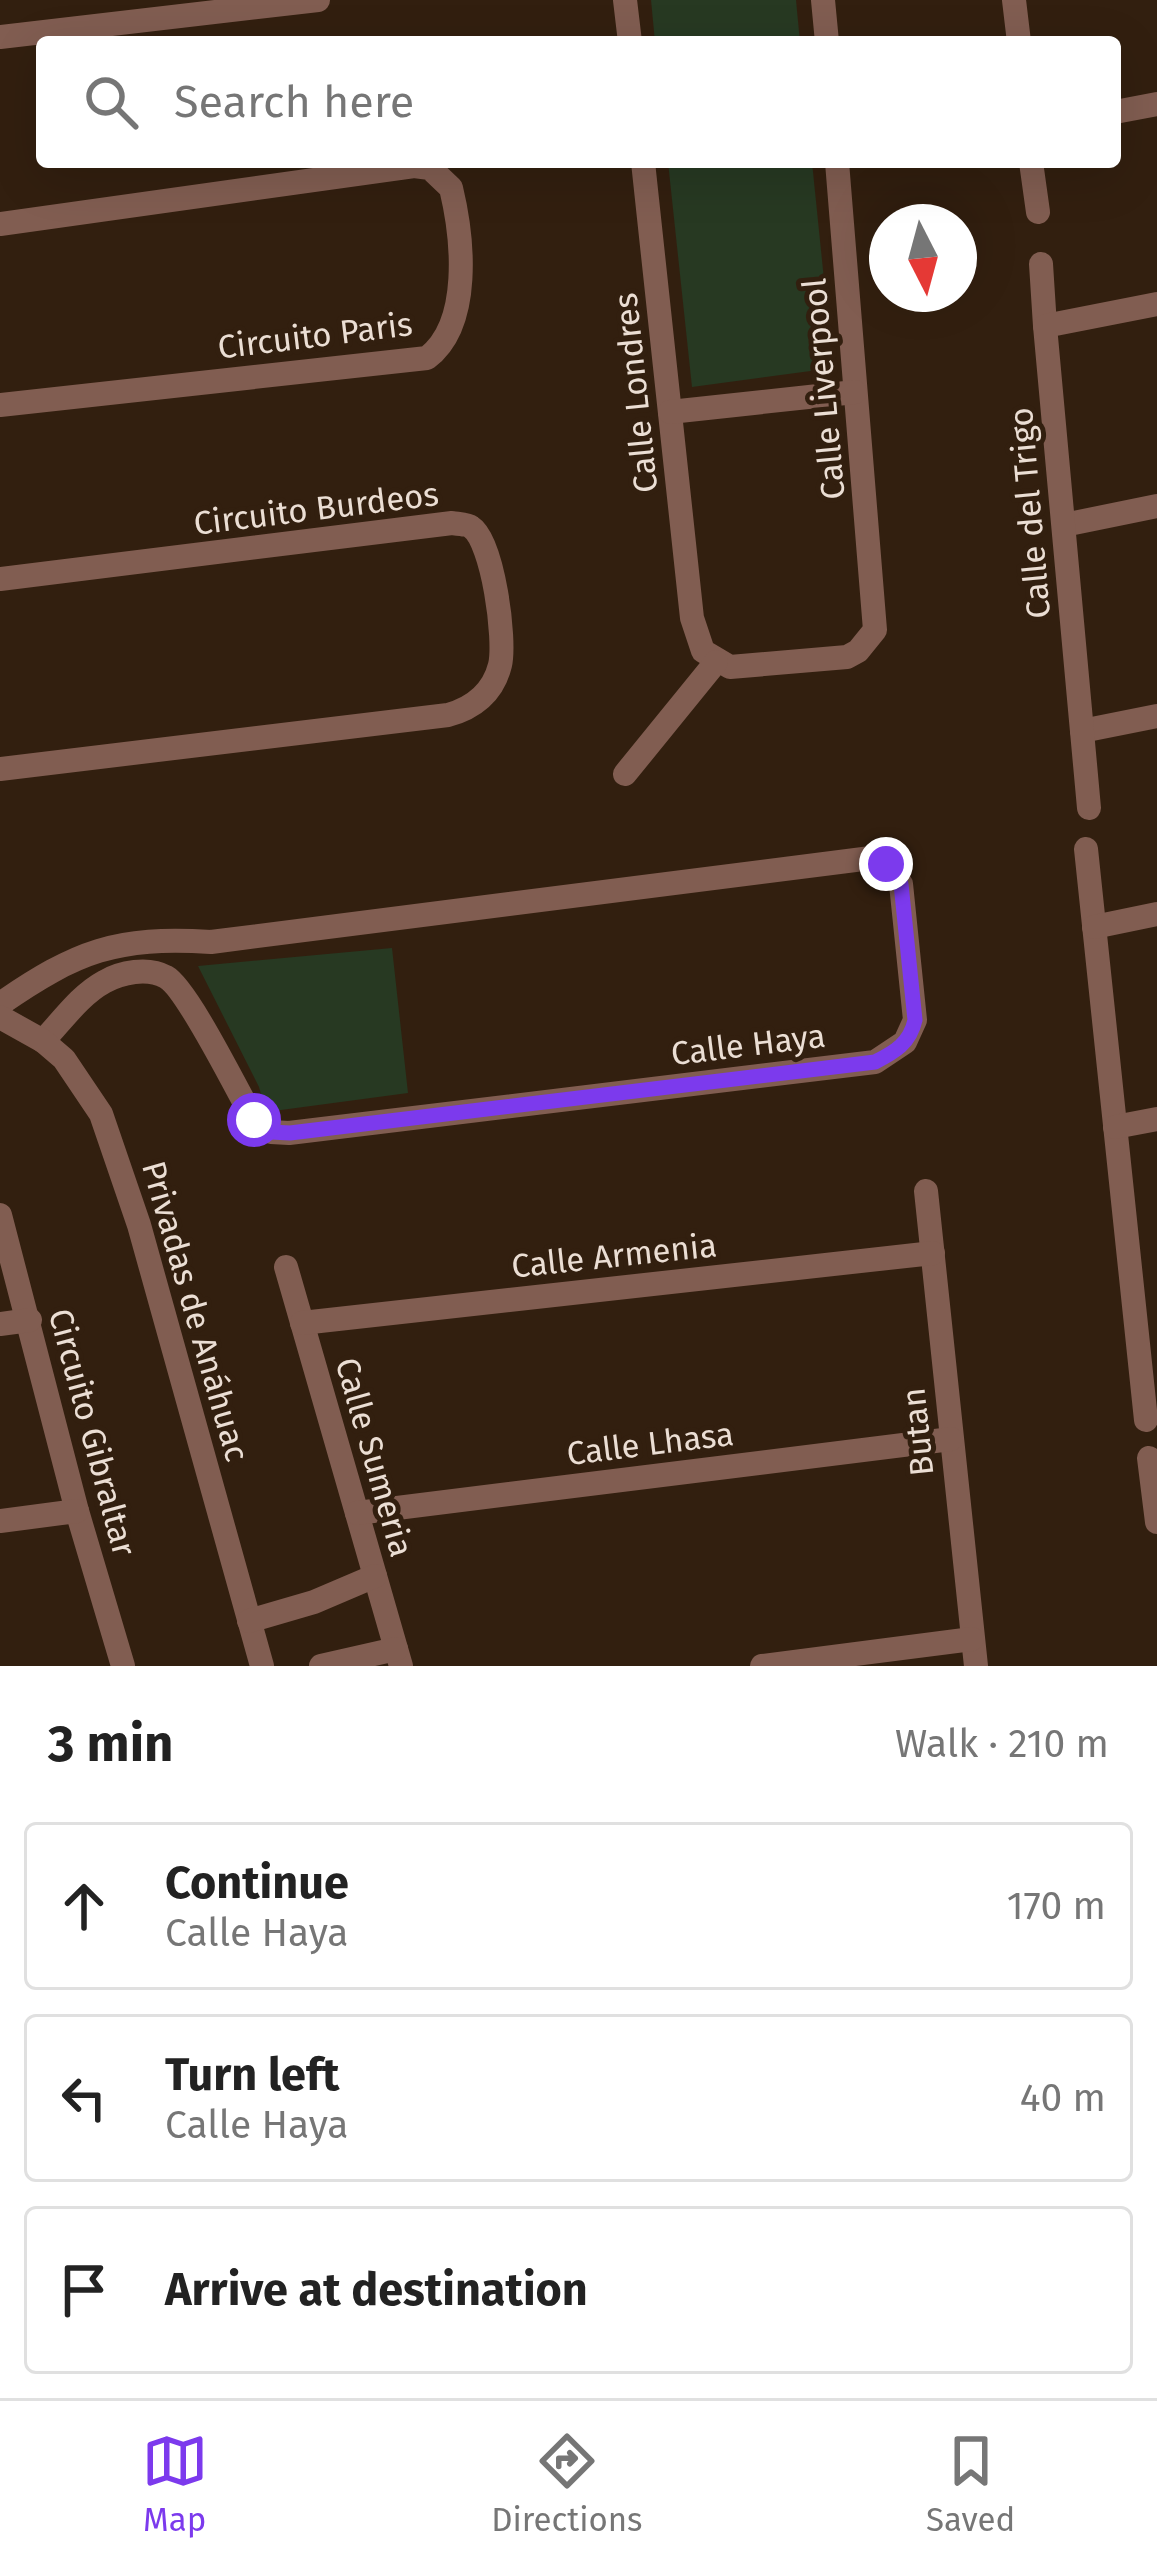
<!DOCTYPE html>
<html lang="en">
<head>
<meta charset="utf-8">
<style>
  body { margin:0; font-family:"Fira Sans",sans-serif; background:#f2f2f2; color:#222 }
  .compass { position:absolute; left:869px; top:204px; width:108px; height:108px; border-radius:50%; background:#fff; box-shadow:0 12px 48px #0002; rotate:174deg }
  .stop { position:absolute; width:36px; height:36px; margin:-27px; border:9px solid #7c3aed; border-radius:50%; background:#fff }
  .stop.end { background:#7c3aed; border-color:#fff; box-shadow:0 3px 12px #0008 }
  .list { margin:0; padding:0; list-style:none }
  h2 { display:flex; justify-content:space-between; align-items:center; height:156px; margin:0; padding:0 48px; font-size:51px }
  h2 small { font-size:39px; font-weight:400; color:#767676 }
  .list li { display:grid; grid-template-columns:78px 1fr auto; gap:36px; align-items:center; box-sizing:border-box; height:168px; margin:0 24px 24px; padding:0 24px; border:3px solid #e0e0e0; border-radius:12px }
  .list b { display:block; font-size:45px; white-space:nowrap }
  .list p { margin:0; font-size:39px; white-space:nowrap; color:#767676 }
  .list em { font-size:39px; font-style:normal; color:#767676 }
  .icon { flex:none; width:66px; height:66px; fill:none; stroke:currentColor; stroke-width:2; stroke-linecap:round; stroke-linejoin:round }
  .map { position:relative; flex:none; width:1157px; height:1666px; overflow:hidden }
  .search { position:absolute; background:#fff; box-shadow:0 12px 48px #0002; left:36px; right:36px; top:36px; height:132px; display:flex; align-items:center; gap:30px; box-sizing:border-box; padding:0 42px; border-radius:12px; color:#767676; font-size:45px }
  .sheet { height:732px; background:#fff }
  nav { display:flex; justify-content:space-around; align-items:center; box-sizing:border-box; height:168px; border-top:3px solid #e0e0e0; background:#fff; font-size:33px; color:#767676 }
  nav a { display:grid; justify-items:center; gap:6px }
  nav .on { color:#7c3aed }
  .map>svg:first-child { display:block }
  .green { fill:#273922 }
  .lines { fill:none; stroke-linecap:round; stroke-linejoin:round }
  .minor { stroke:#815d51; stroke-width:24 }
  .route { stroke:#7c3aed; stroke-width:15 }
  .labels { text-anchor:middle; stroke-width:10; stroke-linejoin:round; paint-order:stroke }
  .street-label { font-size:33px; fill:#ebded4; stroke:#321f0f }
</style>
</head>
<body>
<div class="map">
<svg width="1157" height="1666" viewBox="0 0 1157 1666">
  <rect width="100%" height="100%" fill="#321f0f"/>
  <g class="green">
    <polygon points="651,0 796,0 800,42 655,42"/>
    <polygon points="668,162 812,162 833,368 692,387"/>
    <polygon points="392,948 408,1093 266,1112 259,1087 198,966"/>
  </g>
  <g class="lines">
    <g class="minor">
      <polyline points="625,0 630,42"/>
      <polyline points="823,0 827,42"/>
      <polyline points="1014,0 1019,42"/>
      <polyline points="0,37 318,0"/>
      <polyline points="1115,112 1157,104"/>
      <polyline points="643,162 692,618 703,651 730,667 847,657 858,651 875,630 837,162"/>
      <polyline points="1031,162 1038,212"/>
      <path d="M0 224 414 166 430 168 451 188C463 238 472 324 427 358L0 405"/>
      <polyline points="1041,264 1045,326"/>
      <polyline points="670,412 855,392"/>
      <polyline points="1064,525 1157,506"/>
      <path d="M0 579 452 523C457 524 467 524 471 527 493 541 506 640 500 665 493 693 473 708 448 715L0 769"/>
      <polyline points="1082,731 1157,716"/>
      <polyline points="625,774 716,662"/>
      <polyline points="1089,808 1045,326 1157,304"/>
      <polyline points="1086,849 1146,1420"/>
      <polyline points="1094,927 1157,914"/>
      <path d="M0 1004C77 951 116 936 211 942L871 858 886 864 901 884 915 1020 905 1042 875 1062 289 1133 271 1132 254 1120C239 1094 187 988 166 977 148 967 121 972 104 982 80 995 62 1021 43 1041"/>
      <polyline points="0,1017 43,1041 64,1059 101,1114 139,1225 262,1666"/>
      <polyline points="1115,1127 1157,1119"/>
      <polyline points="926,1191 976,1666"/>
      <polyline points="0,1215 77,1511 123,1666"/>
      <polyline points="286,1267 401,1666"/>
      <polyline points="302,1323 933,1253"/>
      <polyline points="0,1324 30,1320"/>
      <polyline points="1149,1458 1157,1522"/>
      <polyline points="357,1513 951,1439"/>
      <polyline points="0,1521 77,1511"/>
      <polyline points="249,1621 314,1602 375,1576"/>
      <polyline points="321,1666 396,1649"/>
      <polyline points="762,1666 972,1639"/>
    </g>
  </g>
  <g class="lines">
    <path class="route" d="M254 1120 271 1132 290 1133 875 1062C895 1052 910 1043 915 1020L901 884 886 864"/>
  </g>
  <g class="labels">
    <g class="street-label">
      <text transform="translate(315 335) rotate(-7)" y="12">Circuito Paris</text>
      <text transform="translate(823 389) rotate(-95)" y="12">Calle Liverpool</text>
      <text transform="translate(635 393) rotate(-96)" y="12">Calle Londres</text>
      <text transform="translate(316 508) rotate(-7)" y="12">Circuito Burdeos</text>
      <text transform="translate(1029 513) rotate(-95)" y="12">Calle del Trigo</text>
      <text transform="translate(748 1044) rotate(-7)" y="12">Calle Haya</text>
      <text transform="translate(614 1255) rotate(-6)" y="12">Calle Armenia</text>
      <text transform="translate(196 1311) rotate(74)" y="12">Privadas de Anáhuac</text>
      <text transform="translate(93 1432) rotate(75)" y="12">Circuito Gibraltar</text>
      <text transform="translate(917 1432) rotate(-96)" y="12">Butan</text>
      <text transform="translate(650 1443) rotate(-7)" y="12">Calle Lhasa</text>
      <text transform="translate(375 1457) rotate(74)" y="12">Calle Sumeria</text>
    </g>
  </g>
</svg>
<svg class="compass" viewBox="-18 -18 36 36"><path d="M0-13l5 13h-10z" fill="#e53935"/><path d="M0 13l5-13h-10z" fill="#767676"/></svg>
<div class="stop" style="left:254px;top:1120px"></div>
<div class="stop end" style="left:886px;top:864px"></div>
<div class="search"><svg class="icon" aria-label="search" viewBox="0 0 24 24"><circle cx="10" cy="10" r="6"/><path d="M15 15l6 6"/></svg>Search here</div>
</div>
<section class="sheet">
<h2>3 min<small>Walk · 210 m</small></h2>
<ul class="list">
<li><svg class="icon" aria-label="ahead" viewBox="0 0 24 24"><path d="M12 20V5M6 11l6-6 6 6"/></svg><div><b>Continue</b><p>Calle Haya</p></div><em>170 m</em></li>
<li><svg class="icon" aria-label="left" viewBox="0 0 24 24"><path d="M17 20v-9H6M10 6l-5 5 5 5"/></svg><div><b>Turn left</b><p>Calle Haya</p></div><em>40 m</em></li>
<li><svg class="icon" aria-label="arrive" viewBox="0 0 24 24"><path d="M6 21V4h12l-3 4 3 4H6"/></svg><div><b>Arrive at destination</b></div></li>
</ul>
</section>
<nav>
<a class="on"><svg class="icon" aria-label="map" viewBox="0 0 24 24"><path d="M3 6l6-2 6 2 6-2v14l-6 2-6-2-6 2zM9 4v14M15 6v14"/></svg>Map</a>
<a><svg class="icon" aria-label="directions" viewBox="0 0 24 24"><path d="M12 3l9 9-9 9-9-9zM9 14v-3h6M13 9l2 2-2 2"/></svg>Directions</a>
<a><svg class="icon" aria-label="saved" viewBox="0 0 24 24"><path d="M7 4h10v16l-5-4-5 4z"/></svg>Saved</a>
</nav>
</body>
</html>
